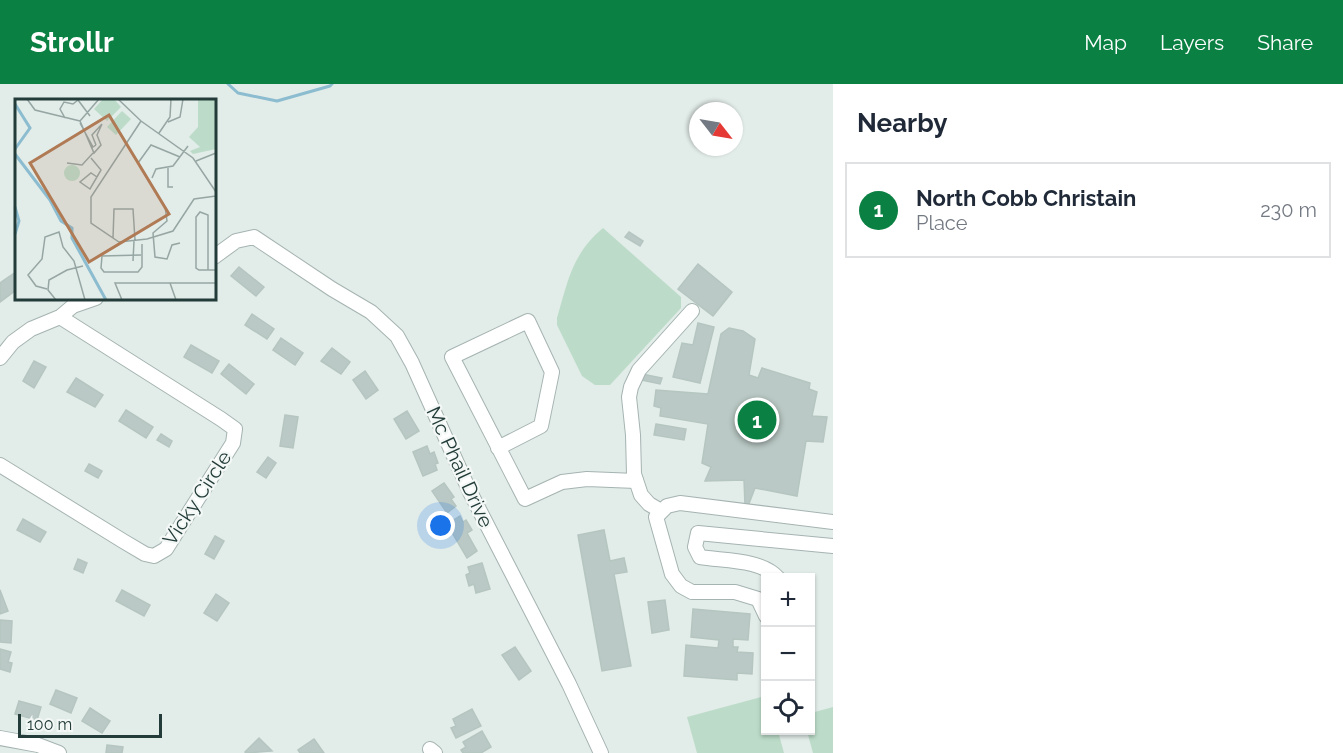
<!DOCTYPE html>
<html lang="en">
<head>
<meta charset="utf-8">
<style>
  body { margin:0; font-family:Raleway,sans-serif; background:#f6f6f7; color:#1f2937 }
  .controls { position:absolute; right:18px; bottom:18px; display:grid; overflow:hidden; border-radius:0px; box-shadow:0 2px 4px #0004 }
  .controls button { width:54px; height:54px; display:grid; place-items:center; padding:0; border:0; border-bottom:2px solid #e0e1e3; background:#fff; color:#1f2937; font:30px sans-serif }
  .compass { position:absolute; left:689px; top:18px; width:54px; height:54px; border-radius:50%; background:#fff; box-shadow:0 2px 4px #0004; rotate:121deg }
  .scale { position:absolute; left:18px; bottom:15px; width:144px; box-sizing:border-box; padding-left:6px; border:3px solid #233c39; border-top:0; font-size:16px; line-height:21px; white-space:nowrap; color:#233c39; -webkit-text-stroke:4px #f3f8f6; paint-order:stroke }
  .you { position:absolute; left:441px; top:442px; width:21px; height:21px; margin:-15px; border:4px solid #fff; border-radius:50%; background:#1a73e8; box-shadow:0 0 0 9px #1a73e833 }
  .badge { display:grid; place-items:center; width:39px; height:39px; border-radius:50%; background:#0b8043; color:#fff; font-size:20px; font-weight:700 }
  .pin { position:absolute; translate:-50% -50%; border:3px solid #fff; box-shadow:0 2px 6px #0006 }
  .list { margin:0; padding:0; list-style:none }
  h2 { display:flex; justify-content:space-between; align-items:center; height:78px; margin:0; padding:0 24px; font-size:26px }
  h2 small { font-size:20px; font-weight:400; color:#747a83 }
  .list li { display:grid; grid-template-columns:39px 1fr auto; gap:18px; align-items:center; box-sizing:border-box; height:96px; margin:0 12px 12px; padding:0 12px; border:2px solid #e0e1e3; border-radius:0px }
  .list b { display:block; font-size:22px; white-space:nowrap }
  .list p { margin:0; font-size:20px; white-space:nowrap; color:#747a83 }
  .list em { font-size:20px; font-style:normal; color:#747a83 }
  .icon { flex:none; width:33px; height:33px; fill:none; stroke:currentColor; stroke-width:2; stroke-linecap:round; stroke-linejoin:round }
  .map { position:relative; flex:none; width:833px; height:669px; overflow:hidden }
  header { display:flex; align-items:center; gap:36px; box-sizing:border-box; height:84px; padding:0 30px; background:#0b8043; color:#fff }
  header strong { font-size:28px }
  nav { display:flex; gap:33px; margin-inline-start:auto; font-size:21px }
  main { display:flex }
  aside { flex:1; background:#fff }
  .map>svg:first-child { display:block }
  .garden { fill:#bcdcc9 }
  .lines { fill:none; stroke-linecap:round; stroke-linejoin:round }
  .stream { stroke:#8cbccf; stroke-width:3 }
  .building { fill:#bac9c5; stroke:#b5c5c0; stroke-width:1.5 }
  .minor-casing { stroke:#a5b4b1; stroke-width:16 }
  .minor { stroke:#fff; stroke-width:14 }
  .labels { text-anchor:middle; stroke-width:4.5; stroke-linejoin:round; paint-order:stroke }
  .street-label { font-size:20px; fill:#233c39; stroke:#f3f8f6 }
  .inset-river { fill:none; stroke:#8cbccf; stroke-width:3 }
  .inset-road { fill:none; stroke:#96a6a3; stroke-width:1.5 }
  .view { fill:#b07a54; fill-opacity:0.15; stroke:#b07a54; stroke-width:3 }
  .inset-edge { fill:none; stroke:#233c39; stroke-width:3 }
</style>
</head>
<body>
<header>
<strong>Strollr</strong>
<nav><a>Map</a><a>Layers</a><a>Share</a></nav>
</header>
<main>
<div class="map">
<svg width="833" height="669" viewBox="0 0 833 669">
  <rect width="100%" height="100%" fill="#e2ece9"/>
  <g class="garden">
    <path d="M603 144 681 213V224L610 301H595L582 292 557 241V234C568 197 572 170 603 144Z"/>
    <polygon points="765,612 766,646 778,647 784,669 697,669 687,633"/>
    <polygon points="833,623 833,669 813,669 807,647 810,646 811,629"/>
  </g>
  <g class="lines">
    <polyline class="stream" points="228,0 238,9 277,17 330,2 332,0"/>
  </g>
  <g class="building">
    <polygon points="629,148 643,157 640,162 625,153"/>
    <polygon points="698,180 732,208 713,232 678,205"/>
    <polygon points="239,183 264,203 256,212 231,192"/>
    <polygon points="16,188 16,206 0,218 0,199"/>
    <polygon points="252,230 274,245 267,255 245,241"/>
    <polygon points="698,239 714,243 700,299 673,293 682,259 693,261"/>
    <polygon points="729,244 743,247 755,255 749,291 758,294 762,284 810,299 809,305 817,308 812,332 827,333 823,358 806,357 797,412 755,404 748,422 745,421 744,396 705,397 711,383 702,379 708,340 660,332 661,324 654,322 656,306 708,310 721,250"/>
    <polygon points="281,254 303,269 295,281 273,266"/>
    <polygon points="191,261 219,277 212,289 184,273"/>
    <polygon points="332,264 350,278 341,290 321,277"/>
    <polygon points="34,277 46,283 34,304 23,297"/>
    <polygon points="229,280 254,300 246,310 221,290"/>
    <polygon points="365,287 378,306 366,315 353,296"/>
    <polygon points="642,290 662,294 660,300 641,296"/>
    <polygon points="76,294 103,311 95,323 67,308"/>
    <polygon points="126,326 153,343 146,354 119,337"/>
    <polygon points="407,327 419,347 406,355 394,335"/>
    <polygon points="285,331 298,333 293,364 280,362"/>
    <polygon points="656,340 686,345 684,356 654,351"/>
    <polygon points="161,350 172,357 169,363 157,356"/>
    <polygon points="427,362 430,370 434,368 438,379 435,380 437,386 423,392 413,368"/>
    <polygon points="268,373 276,379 266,394 257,388"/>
    <polygon points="89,380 102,387 98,394 85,387"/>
    <polygon points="444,399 454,413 451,415 456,422 447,429 432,407"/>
    <polygon points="460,432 463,438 466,436 472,446 467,449 477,467 467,474 447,440"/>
    <polygon points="23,435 46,448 40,458 17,446"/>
    <polygon points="604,446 610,477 624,474 627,488 614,490 631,582 602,587 578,451"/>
    <polygon points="215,452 224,457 214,475 205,470"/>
    <polygon points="78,475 87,479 83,489 74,485"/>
    <polygon points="482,479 490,505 476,509 474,500 469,502 466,491 470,489 468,483"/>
    <polygon points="0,506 8,527 0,530"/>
    <polygon points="122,506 150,521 144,532 116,517"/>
    <polygon points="216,510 229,519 217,537 204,529"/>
    <polygon points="665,516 669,546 652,549 648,518"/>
    <polygon points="693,525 750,530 748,556 733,555 733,563 738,563 737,568 753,569 752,590 737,589 737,596 684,592 686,561 718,564 719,556 691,553"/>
    <polygon points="0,536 12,537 11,559 0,558"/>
    <polygon points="515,563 531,587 519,596 502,571"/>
    <polygon points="0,565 11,568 8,578 12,579 10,588 0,585"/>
    <polygon points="56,606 77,614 71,629 50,620"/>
    <polygon points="19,617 41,623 37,636 15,630"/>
    <polygon points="90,624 110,637 102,649 82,637"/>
    <polygon points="472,625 481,642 456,654 451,644 456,642 453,635"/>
    <polygon points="482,647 491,663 481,669 463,669 461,666 466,663 463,658"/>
    <polygon points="259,654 272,667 246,669 245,668"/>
    <polygon points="314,655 324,669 300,669 298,666"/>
    <polygon points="107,661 123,663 122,669 106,669"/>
  </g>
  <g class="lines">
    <g class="minor-casing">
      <g id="minor">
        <polyline points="214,173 236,157 254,153 332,205 371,228 397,252 412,279 470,408 569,600 601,669"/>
        <polyline points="0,274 13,258 31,245 60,233 73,222 96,214"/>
        <polyline points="498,364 541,342 552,288 528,237 452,273 525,415 562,398 587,395 636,397"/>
        <polyline points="0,381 123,457 145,470 154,472 166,465 233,359 235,345 221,335 60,233"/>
        <polyline points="661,427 649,420 641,411 634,390 633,351 629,313 631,303 639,286 692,227"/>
        <path d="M778 494C761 475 724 477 700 473L695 463 698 449 833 462"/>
        <polyline points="766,532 758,515 735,508 692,508 681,502 672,490 656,433 667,422 680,419 833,438"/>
        <polyline points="0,654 38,661 59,669"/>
        <polyline points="430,665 435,669"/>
      </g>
    </g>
    <use href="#minor" class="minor"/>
  </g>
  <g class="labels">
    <g class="street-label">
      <text transform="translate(460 383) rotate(65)" y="7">Mc Phail Drive</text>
      <text transform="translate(197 414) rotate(-57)" y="7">Vicky Circle</text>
    </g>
  </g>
  <g transform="translate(15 15)">
    <rect width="201" height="201" fill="#e2ece9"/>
    <path d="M183 0H201V50L178 55 175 52 185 48 174 38 183 28Z" fill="#bcdcc9"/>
    <path d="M88 0H99L106 8 92 22 79 10ZM107 12 116 20 101 36 92 28ZM49 74a8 8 0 1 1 16 0a8 8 0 1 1-16 0Z" fill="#bcdcc9"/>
    <path class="inset-river" d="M0 5 15 29 0 50M0 55 35 101 46 122 57 129V139L91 201M0 108 4 122 0 135"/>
    <path class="inset-road" d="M12 0 20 11 65 22M103 0 126 22 178 59 201 93M63 1 75 17M50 19 45 10 49 3 58 5 63 1M65 22 79 54 86 46 82 36 87 25M65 22 84 0M126 22 76 98V124L104 143 132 140 158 132 179 100 201 97M153 23 165 18 168 0M65 24 78 48 81 46M144 34 155 18 156 0M81 46 77 36 87 25M76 59 86 71 75 90 65 83 76 74 82 78M181 62 201 54M52 64 67 66 78 54M123 64 136 46 165 58M153 69V88H158M137 79 141 70 158 67 173 47M150 107 152 122 138 134 140 158 152 160 157 146 165 144M98 139 99 110H118L120 141M126 156 87 157 86 169 89 173H123L127 168V145M118 162 119 142M193 171V116L185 113 181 118V169L184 171H201M155 184 161 201M32 190 21 187 13 176 27 160 30 138 44 133 48 148 59 162 70 201M41 201 33 191 34 181 52 171 68 167M107 201 100 184H201"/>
    <path class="view" d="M94 16 154 115 74 163 15 64Z"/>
    <rect width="201" height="201" class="inset-edge"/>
  </g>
</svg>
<div class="controls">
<button>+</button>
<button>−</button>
<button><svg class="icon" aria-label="locate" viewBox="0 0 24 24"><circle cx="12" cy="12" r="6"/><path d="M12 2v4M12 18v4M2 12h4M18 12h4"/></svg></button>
</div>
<svg class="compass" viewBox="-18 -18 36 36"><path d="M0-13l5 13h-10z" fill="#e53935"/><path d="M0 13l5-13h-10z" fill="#747a83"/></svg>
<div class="scale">100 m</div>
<div class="you"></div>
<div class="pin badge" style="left:757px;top:336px">1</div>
</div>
<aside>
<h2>Nearby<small></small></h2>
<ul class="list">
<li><span class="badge">1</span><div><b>North Cobb Christain</b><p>Place</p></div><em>230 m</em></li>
</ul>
</aside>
</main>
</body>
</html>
